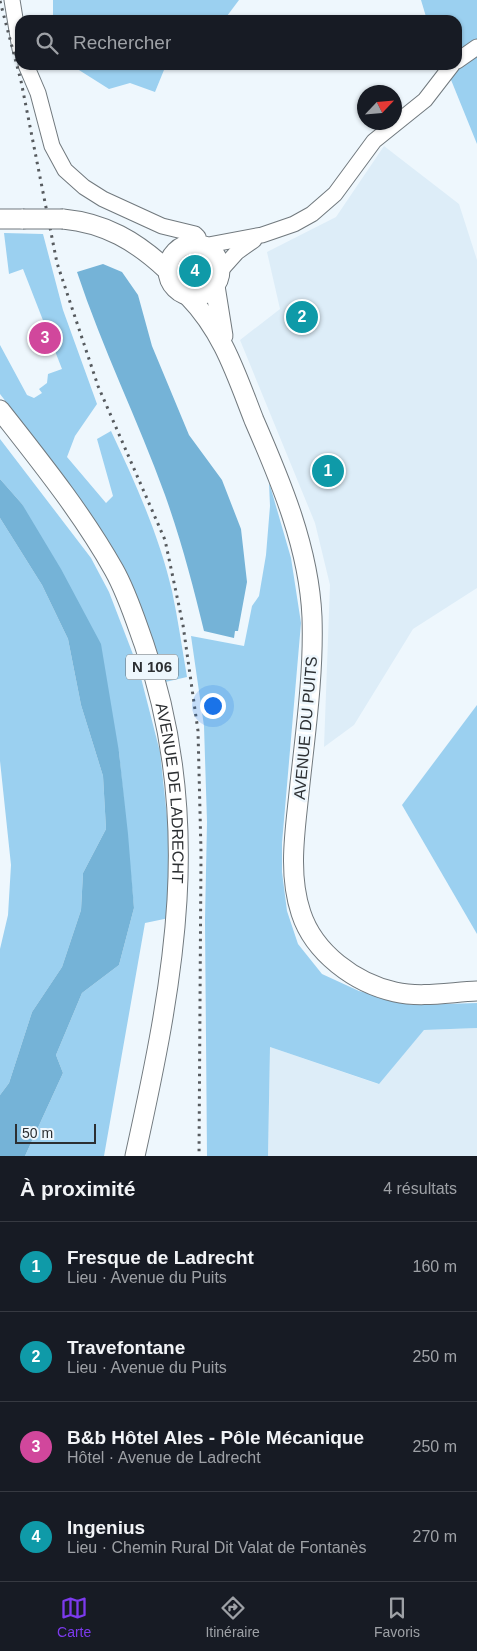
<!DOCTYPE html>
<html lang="fr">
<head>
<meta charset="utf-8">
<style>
  body { margin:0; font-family:Helvetica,sans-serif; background:#20242c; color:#f1f3f6 }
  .compass { position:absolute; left:357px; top:85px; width:45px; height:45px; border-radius:50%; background:#171b24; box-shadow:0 1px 4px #0004; rotate:64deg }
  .scale { position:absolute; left:15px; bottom:12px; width:81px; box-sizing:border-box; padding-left:5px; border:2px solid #2c2f32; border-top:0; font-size:14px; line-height:18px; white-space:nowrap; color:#2c2f32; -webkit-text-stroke:4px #eef7fd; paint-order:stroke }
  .you { position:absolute; left:212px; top:705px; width:18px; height:18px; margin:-12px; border:4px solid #fff; border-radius:50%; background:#1a73e8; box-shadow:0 0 0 8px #1a73e833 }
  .badge { display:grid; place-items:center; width:32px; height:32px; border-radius:50%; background:#7c3aed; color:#fff; font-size:16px; font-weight:700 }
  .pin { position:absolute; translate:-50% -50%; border:2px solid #fff; box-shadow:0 1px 5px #0006 }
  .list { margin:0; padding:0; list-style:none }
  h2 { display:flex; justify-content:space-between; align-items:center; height:65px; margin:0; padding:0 20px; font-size:21px }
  h2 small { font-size:16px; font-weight:400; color:#9ea1a6 }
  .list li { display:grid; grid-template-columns:32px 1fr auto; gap:15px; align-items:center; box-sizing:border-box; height:90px; padding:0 20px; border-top:1px solid #363941 }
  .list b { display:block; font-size:19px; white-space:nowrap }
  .list p { margin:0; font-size:16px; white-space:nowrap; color:#9ea1a6 }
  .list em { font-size:16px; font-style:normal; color:#9ea1a6 }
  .icon { flex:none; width:28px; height:28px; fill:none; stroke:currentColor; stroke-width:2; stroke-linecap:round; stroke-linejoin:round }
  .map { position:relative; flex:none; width:477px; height:1156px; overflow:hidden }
  .search { position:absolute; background:#171b24; box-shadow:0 1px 4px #0004; left:15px; right:15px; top:15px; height:55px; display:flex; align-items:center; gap:12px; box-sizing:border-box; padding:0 18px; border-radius:15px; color:#9ea1a6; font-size:19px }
  .sheet { height:425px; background:#171b24 }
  nav { display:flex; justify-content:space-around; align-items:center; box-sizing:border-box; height:70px; border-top:1px solid #363941; background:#171b24; font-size:14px; color:#9ea1a6 }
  nav a { display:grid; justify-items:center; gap:2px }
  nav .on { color:#7c3aed }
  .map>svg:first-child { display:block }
  .built { fill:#ddedf8 }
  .green { fill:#9bd0f0 }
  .water { fill:#75b3d7 }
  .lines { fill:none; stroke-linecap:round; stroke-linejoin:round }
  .minor-casing { stroke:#71797e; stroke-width:17 }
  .major-casing { stroke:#71797e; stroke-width:21 }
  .minor { stroke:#fff; stroke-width:15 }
  .major { stroke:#fff; stroke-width:19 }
  .rail { stroke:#565a5e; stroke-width:3; stroke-dasharray:2.5 5; stroke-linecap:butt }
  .major-bridge-casing { stroke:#71797e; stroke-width:21; stroke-linecap:butt }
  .major-bridge { stroke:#fff; stroke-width:19 }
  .labels { text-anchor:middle; stroke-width:5; stroke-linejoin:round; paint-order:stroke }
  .shield { fill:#eef7fd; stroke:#666b6f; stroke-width:1 }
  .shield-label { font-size:15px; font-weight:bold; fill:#2c2f32 }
  .street-label { font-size:16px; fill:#2c2f32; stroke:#eef7fd }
</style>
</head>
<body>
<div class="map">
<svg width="477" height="1156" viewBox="0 0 477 1156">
  <rect width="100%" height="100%" fill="#eef7fd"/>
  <g class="built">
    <polygon points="384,146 459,204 477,260 477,588 413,629 354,725 324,747 330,585 315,523 240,340 280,309 267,252 336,217"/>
    <polygon points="477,1028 477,1156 268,1156 270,1047 378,1084 424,1030"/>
  </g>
  <g class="green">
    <polygon points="53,0 239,0 224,20 53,20"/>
    <polygon points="421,0 477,0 477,144 445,65 457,65 457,20 427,20"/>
    <polygon points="71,65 166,65 155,92 130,83 109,89"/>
    <path d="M4 233 43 234 63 310 97 404 75 436 67 457 106 503 113 496 97 439 111 431C135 482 159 535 172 591 178 619 182 648 187 677L161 683 55 466 0 394V345L27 395 34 398 42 393 39 389 47 383 48 374 62 369 23 269 9 274Z"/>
    <polygon points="0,439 91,558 109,592 139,670 160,752 169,835 169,918 145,923 104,1156 25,1156 63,1073 56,1055 82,993 119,965 134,908 119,752 22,504 0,479"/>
    <polygon points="269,482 291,558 301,623 282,843 282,872 287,911 298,944 322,974 359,991 412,1005 477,1003 477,1028 424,1030 379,1084 270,1047 268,1156 207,1156 205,920 207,822 204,726 191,636 244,646 252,606 259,596 266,555 270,506"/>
    <polygon points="0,518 42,585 68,639 81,705 103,776 106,829 83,873 81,910 62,967 32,1012 9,1083 0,1095 0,949 8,915 11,865 0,761"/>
    <polygon points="477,705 477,934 402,805"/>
  </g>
  <g class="water">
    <path d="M103 264 122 272 138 295 152 346 189 435 222 480 241 529 247 582 238 631H235L234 638 204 631C193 585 181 540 165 495 138 420 102 348 77 272Z"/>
    <polygon points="0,479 22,504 61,569 101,644 119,752 128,834 134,908 119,965 82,993 56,1055 63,1073 25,1156 0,1156 0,1095 9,1083 32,1012 62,967 81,910 83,873 106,829 103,776 81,705 68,639 42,585 0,518"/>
  </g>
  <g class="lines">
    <g class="minor-casing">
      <g id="minor">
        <polyline points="12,0 20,49"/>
        <polyline points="457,61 477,47"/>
        <polyline points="26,65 38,93 52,146 65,170 84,187 103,199 162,226 195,234 198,237 197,245"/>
        <polyline points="203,246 262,235 294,224 312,214 335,194 374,141 425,100 452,65"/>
        <polyline points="220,271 237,252 254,240"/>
      </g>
    </g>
    <g class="major-casing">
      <g id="major">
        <polyline points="0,219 23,219"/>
        <path d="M63 219C105 223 136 241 167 270"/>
        <circle cx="194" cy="270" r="26"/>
        <polyline points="215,286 223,336"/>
        <path d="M188 296C223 332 236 374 254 420 281 482 309 548 312 617 314 675 305 735 299 793 295 832 288 874 301 913 314 953 355 983 395 992 421 998 451 992 477 991"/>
        <path id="s1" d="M0 410C40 461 82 513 114 570 127 593 135 619 144 644 205 820 174 980 135 1156"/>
      </g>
    </g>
    <use href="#minor" class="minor"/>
    <use href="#major" class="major"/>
    <polyline class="rail" points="0,1 21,81 57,263 98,386 165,540 183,625 198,731 201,852 199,1156"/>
    <g class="major-bridge-casing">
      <polyline id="major-bridge" points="23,219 63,219"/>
    </g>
    <use href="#major-bridge" class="major-bridge"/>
  </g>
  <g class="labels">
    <rect class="shield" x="126" y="654.5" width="52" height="25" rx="4"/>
    <g class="shield-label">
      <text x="152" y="672">N 106</text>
    </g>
    <g class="street-label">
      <text transform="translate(305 728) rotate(-85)" y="6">AVENUE DU PUITS</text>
      <text dy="6" stroke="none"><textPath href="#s1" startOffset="429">AVENUE DE LADRECHT</textPath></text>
    </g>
  </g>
</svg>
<svg class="compass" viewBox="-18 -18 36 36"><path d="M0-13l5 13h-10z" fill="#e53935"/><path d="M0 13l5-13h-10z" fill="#9ea1a6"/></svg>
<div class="scale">50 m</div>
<div class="you"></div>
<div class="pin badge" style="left:328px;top:471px;background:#0f9aa8">1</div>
<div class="pin badge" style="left:302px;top:317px;background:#0f9aa8">2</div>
<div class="pin badge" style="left:45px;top:338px;background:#d1479c">3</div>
<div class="pin badge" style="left:195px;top:271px;background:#0f9aa8">4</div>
<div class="search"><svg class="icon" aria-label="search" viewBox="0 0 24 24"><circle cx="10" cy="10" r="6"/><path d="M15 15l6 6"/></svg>Rechercher</div>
</div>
<section class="sheet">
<h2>À proximité<small>4 résultats</small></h2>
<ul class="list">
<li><span class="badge" style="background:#0f9aa8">1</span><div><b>Fresque de Ladrecht</b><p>Lieu · Avenue du Puits</p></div><em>160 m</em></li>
<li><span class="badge" style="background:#0f9aa8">2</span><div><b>Travefontane</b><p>Lieu · Avenue du Puits</p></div><em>250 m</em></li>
<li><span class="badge" style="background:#d1479c">3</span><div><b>B&amp;b Hôtel Ales - Pôle Mécanique</b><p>Hôtel · Avenue de Ladrecht</p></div><em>250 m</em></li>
<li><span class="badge" style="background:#0f9aa8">4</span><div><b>Ingenius</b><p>Lieu · Chemin Rural Dit Valat de Fontanès</p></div><em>270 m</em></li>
</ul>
</section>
<nav>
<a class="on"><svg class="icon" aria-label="map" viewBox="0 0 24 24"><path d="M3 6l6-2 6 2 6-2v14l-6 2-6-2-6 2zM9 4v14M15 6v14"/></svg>Carte</a>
<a><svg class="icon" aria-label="directions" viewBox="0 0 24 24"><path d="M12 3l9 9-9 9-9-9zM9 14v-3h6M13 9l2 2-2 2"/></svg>Itinéraire</a>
<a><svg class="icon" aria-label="saved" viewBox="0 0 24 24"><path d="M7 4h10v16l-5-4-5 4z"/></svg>Favoris</a>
</nav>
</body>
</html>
